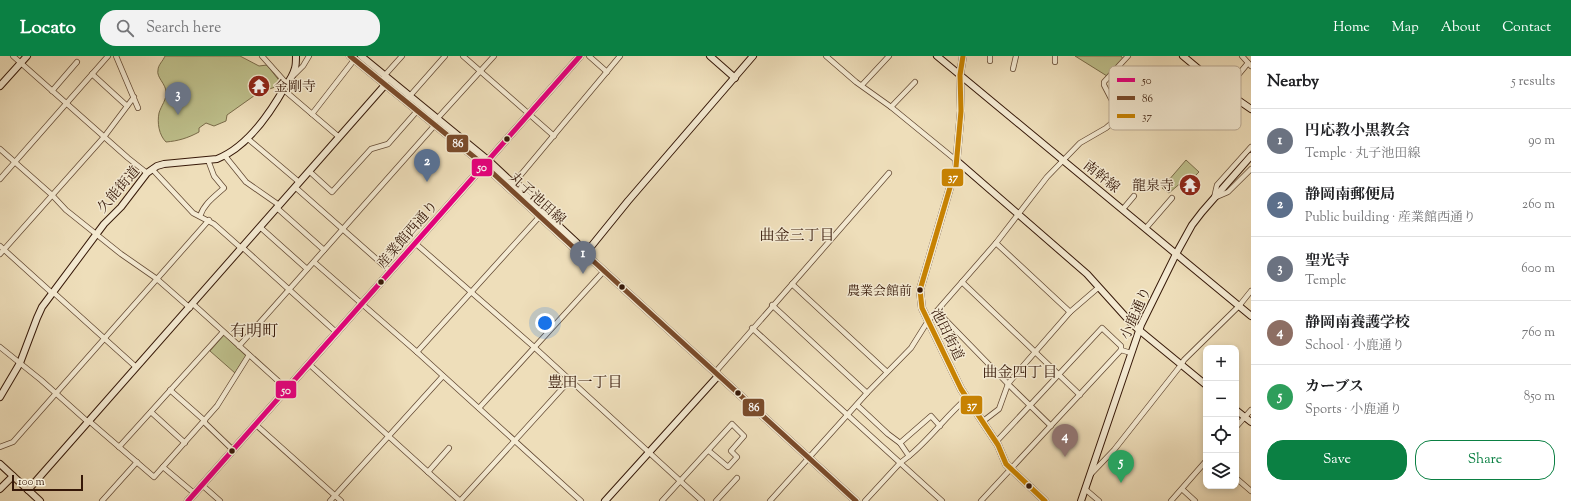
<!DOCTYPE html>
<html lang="en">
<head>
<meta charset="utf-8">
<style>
  body { margin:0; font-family:"Sorts Mill Goudy","Noto Serif JP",serif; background:#f2f2f2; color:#202124 }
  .controls { position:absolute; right:12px; bottom:12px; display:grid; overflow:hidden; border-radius:8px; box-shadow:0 2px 6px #0003 }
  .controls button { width:36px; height:36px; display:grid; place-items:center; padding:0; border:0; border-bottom:1px solid #e0e0e0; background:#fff; color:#202124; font:20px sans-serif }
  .scale { position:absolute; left:12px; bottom:10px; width:71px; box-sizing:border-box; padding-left:4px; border:2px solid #361808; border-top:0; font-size:11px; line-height:14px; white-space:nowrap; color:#361808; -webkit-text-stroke:3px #f4ead2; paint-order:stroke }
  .you { position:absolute; left:545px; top:267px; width:14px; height:14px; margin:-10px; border:3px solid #fff; border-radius:50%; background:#1a73e8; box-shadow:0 0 0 6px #1a73e833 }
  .badge { display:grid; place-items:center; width:26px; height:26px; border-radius:50%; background:#0b8043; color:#fff; font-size:13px; font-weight:700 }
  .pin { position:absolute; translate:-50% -33px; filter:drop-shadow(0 1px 2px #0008) }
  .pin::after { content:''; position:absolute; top:21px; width:14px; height:12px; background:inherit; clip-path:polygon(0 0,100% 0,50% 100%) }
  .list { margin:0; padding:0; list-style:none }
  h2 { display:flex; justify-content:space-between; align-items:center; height:52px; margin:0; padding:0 16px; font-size:17px }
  h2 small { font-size:13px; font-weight:400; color:#757577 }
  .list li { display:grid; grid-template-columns:26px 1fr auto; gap:12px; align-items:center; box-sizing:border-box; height:64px; padding:0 16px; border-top:1px solid #e0e0e0 }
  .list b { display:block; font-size:15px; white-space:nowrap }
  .list p { margin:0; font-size:13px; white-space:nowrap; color:#757577 }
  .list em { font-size:13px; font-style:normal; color:#757577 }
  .actions { display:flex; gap:8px; padding:12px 16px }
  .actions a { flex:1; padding:9px 0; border:1px solid #0b8043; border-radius:16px; text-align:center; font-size:14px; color:#0b8043 }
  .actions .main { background:#0b8043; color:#fff }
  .icon { flex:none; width:22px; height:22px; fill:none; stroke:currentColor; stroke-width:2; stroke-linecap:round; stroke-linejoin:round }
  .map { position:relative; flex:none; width:1251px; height:445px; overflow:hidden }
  header { display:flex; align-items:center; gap:24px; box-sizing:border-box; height:56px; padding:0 20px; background:#0b8043; color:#fff }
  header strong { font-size:19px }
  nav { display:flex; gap:22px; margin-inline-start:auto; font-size:14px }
  .search { width:280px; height:36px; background:#f2f2f2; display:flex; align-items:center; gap:10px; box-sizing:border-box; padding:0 14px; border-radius:16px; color:#757577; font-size:15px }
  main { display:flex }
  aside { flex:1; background:#fff }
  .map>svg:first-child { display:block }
  .green { fill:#bec08c; stroke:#7a6c4a }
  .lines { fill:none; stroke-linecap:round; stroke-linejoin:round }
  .street-casing { stroke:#644a34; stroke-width:6 }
  .secondary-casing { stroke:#361808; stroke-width:8 }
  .street { stroke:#f4ead2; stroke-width:4.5 }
  .secondary { stroke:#f4ead2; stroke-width:6 }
  .bus-1-casing { stroke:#f4ead2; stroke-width:8 }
  .bus-2-casing { stroke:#f4ead2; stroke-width:8 }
  .bus-3-casing { stroke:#f4ead2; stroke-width:8 }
  .bus-1 { stroke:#e5007d; stroke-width:5 }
  .bus-2 { stroke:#7a4b2a; stroke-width:5 }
  .bus-3 { stroke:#c78202; stroke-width:5 }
  .bus-dot { fill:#361808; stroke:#f4ead2; stroke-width:1.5 }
  .labels { text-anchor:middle; stroke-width:3; stroke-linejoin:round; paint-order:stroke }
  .bus-label { font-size:13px; fill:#361808; stroke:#f4ead2; text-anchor:end }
  .poi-label { font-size:14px; fill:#361808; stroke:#f4ead2; text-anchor:start }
  .street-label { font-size:14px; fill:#361808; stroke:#f4ead2 }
  .neighbourhood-label { font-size:15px; fill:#361808; stroke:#f4ead2 }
  .quarter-label { font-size:16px; fill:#361808; stroke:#f4ead2 }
  .key { fill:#f4ead2; stroke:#bbab95; stroke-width:1 }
  .key-label { font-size:11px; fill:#361808 }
  .line-badge { stroke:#f4ead2; stroke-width:1.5 }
  .badge-label { font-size:11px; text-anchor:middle; font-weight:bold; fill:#fff }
</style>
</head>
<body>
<header>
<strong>Locato</strong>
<div class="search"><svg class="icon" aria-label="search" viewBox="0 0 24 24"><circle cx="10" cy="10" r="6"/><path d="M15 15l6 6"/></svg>Search here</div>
<nav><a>Home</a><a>Map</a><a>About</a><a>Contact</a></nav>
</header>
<main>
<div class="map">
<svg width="1251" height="445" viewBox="0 0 1251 445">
  <rect width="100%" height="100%" fill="#eedeba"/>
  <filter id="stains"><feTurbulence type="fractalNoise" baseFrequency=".005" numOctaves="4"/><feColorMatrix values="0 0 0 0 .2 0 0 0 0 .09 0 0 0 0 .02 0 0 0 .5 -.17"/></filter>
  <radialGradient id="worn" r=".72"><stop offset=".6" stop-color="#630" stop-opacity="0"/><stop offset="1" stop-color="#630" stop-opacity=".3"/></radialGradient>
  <g class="green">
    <path d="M165 0H240L259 10 267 9 281 27 278 30 258 37 227 59 226 65 214 70 206 67 199 72V76C188 82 178 85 166 86 159 79 157 67 159 57 161 50 167 43 166 36 166 28 156 21 158 14 158 9 163 5 165 0Z"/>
    <polygon points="1075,0 1121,0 1123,3 1107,20"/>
    <polygon points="1186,104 1199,116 1193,122 1190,119 1169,137 1162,132"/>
    <polygon points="224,279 246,300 235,317 210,295"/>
  </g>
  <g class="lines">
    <g class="street-casing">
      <g id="street">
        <polyline points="13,0 128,102 147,117"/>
        <polyline points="116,0 138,52"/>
        <polyline points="262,0 287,28"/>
        <polyline points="463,0 554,80"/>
        <polyline points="589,0 607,16"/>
        <polyline points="826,0 856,26 891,51 957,105"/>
        <polyline points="1055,0 1055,6"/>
        <polyline points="1242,0 1251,10"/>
        <polyline points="990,5 990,0"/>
        <polyline points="1013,13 1016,0"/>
        <polyline points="92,18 127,50"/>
        <polyline points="385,19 402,0"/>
        <polyline points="293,20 303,10 309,0"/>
        <polyline points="862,29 889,0"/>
        <polyline points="284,34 339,81"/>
        <polyline points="52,35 77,6"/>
        <polyline points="1225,35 1248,7"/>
        <polyline points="408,42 445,0"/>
        <polyline points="891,51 915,26"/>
        <polyline points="312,58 354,4 354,2"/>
        <polyline points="436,64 494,0"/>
        <polyline points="247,82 299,126"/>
        <polyline points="1251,91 1217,129 1214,142 1228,136 1251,113"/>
        <polyline points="0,93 52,139 66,154 121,198 157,223 190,252"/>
        <polyline points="225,100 246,126 279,149"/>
        <polyline points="152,113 193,157 214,168 241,192"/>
        <polyline points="309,115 332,136 371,93 388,88 417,55"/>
        <polyline points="0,123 108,0"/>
        <polyline points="295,131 390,215"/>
        <polyline points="277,152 324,194"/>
        <polyline points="1123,153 1134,140"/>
        <path d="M546 156C538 144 528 130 514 127L620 0"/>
        <path d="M200 160C204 148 214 141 224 132L214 120 208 104"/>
        <polyline points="260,171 307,213"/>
        <polyline points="1146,172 1172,142"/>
        <polyline points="415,187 534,291 702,445"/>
        <polyline points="996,187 1070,256"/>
        <polyline points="0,190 52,237"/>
        <polyline points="242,191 336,276"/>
        <polyline points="0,198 104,81 134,41"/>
        <polyline points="314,206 417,296 581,445"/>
        <polyline points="962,226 1080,339"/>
        <polyline points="792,228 887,316"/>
        <polyline points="53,236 136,311"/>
        <polyline points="193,248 287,333"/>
        <polyline points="772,249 867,337"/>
        <polyline points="937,255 1008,328 1051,370"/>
        <polyline points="752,272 942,445"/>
        <polyline points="239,290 435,69"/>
        <polyline points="0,291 41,324 88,366"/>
        <polyline points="417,296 540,160"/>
        <polyline points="309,308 460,445"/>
        <polyline points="716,318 718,313 889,117"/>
        <polyline points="170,334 205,365"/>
        <polyline points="857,349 888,378 900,387 909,400 900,407 865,445"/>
        <polyline points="479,352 604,215"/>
        <polyline points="151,356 185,387"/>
        <polyline points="89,365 154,421 217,350 249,299"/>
        <polyline points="204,366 233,394"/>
        <polyline points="982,366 999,353 1008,328 1016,318 1070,256 1099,231"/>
        <polyline points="255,368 341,445"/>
        <polyline points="1236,371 1251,354"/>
        <polyline points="996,386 1102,272 1121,290 1121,294"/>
        <polyline points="900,387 931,360 940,370"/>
        <polyline points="0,391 13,386 209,164"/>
        <polyline points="119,391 223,276"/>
        <path d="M909 400C930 383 946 360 967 342"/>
        <polyline points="163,411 195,438"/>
        <polyline points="428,416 449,392"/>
        <polyline points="1091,418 1114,394 1181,309 1184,304 1239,250 1251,235"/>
        <polyline points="1236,422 1251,435"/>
        <polyline points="202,429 220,445"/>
        <polyline points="1085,433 1099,445"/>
        <polyline points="1182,433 1195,445"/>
        <polyline points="102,445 137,406"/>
        <polyline points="330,445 443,320"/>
        <polyline points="460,445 569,325"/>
        <polyline points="662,445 732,368 744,380 731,395 737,401 728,411 709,395"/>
        <polyline points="716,445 737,422"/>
        <polyline points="770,445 867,337 911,292 928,265 996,187 1047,121 1080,87 1106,72 1120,60 1104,29 1104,26 1128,0"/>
        <polyline points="981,445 1121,294 1131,297"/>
        <polyline points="1171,445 1206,405"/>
      </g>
    </g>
    <g class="secondary-casing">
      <g id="secondary">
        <polyline points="350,0 484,109 573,191 580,193 591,203 856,445"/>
        <polyline points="361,0 488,104 577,187 580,193"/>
        <polyline points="710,0 735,22"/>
        <polyline points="937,0 1251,260"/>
        <polyline points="963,0 960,19 961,55 956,111 920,234 922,252 961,333 998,389 1006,408 1045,445"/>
        <polyline points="1183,0 1225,35 1251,53"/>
        <polyline points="0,30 27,0"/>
        <polyline points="957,105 1087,218 1133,269 1206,329"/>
        <polyline points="585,198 628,145 753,0"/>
        <path d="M0 341 20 307 37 262 42 251 104 168 121 151 147 117 157 110 164 108 217 103C248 91 271 56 286 29 290 24 293 19 295 12 296 9 296 4 296 0"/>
        <polyline points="1236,354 1251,366"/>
        <polyline points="0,408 40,445"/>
        <polyline points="0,433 13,420"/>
        <polyline points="28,434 385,29 385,19"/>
        <polyline points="188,445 580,0"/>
        <polyline points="605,445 718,320"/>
        <polyline points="1081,445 1141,269 1176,198 1192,169 1202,156 1251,100"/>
      </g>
    </g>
    <use href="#street" class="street"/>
    <use href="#secondary" class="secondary"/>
    <g class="bus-1-casing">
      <polyline id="bus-1" points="188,445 580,0"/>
    </g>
    <g class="bus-2-casing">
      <polyline id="bus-2" points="350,0 484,109 573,191 580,193 591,203 856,445"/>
    </g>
    <g class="bus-3-casing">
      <polyline id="bus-3" points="963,0 960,19 961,55 956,111 920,234 922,252 961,333 998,389 1006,408 1045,445"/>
    </g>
    <use href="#bus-1" class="bus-1"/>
    <use href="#bus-2" class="bus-2"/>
    <use href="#bus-3" class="bus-3"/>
  </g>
  <defs>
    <g id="temple-disc" transform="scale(1.15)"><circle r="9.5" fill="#8f2418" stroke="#f4ead2"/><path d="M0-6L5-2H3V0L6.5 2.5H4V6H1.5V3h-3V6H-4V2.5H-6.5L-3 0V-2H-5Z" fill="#fff"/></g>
  </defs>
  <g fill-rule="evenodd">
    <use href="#temple-disc" x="259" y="30"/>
    <use href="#temple-disc" x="1190" y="129"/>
  </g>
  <g class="bus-dot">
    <circle cx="507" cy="83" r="3.5"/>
    <circle cx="381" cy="226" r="3.5"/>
    <circle cx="622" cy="231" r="3.5"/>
    <circle cx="920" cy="234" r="3.5"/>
    <circle cx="738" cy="337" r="3.5"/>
    <circle cx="232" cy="395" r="3.5"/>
    <circle cx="1029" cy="430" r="3.5"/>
  </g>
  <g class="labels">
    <g class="bus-label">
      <text x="912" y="239">農業会館前</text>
    </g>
    <g class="poi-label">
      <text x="274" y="35">金剛寺</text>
      <text x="1174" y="134" text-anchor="end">龍泉寺</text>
    </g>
    <g class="street-label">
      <text transform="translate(1102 120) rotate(39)" y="5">南幹線</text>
      <text transform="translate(118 133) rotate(-49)" y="5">久能街道</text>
      <text transform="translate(538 142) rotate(42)" y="5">丸子池田線</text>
      <text transform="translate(407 178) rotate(-49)" y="5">産業館西通り</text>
      <text transform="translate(1135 257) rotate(-66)" y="5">小鹿通り</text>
      <text transform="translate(948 278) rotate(64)" y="5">池田街道</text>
    </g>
    <g class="neighbourhood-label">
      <text x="797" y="184">曲金三丁目</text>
      <text x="1020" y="321">曲金四丁目</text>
      <text x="585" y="331">豊田一丁目</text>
    </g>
    <g class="quarter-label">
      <text x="254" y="280">有明町</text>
    </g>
  </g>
  <rect x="1109" y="10" width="132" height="64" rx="6" class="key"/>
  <rect x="1117" y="22" width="18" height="4" fill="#e5007d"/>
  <rect x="1117" y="40" width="18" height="4" fill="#7a4b2a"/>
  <rect x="1117" y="58" width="18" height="4" fill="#c78202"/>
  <g class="key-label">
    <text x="1142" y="28">50</text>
    <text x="1142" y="46">86</text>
    <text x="1142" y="64">37</text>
  </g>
  <g class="line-badge">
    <rect x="446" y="78" width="23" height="19" rx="4" fill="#7a4b2a"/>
    <rect x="471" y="102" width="22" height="19" rx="4" fill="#e5007d"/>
    <rect x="941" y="112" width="23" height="19" rx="4" fill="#c78202"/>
    <rect x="275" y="324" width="22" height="19" rx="4" fill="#e5007d"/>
    <rect x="960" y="339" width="23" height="20" rx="4" fill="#c78202"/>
    <rect x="742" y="342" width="23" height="19" rx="4" fill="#7a4b2a"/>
  </g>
  <g class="badge-label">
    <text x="458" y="91">86</text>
    <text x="482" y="115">50</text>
    <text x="953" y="125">37</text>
    <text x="286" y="338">50</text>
    <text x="972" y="353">37</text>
    <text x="754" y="355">86</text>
  </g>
  <rect width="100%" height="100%" filter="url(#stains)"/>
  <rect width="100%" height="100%" fill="url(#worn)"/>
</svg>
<div class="controls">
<button>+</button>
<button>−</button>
<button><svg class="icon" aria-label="locate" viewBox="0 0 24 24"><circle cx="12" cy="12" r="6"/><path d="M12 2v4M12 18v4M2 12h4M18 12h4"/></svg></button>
<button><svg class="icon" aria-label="layers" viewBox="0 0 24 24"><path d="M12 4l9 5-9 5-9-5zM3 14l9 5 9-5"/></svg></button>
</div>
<div class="scale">100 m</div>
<div class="you"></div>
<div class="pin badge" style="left:583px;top:218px;background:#6b7280">1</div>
<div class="pin badge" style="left:427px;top:126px;background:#5c6f8a">2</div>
<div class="pin badge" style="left:178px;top:59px;background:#6b7280">3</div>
<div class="pin badge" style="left:1065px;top:401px;background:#8d6e63">4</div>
<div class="pin badge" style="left:1121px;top:427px;background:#2e9e5b">5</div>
</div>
<aside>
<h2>Nearby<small>5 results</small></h2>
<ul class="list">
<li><span class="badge" style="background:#6b7280">1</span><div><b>円応教小黒教会</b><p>Temple · 丸子池田線</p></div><em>90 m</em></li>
<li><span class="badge" style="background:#5c6f8a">2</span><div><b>静岡南郵便局</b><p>Public building · 産業館西通り</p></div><em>260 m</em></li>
<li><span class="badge" style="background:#6b7280">3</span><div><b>聖光寺</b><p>Temple</p></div><em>600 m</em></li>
<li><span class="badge" style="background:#8d6e63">4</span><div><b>静岡南養護学校</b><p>School · 小鹿通り</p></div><em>760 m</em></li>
<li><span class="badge" style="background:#2e9e5b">5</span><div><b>カーブス</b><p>Sports · 小鹿通り</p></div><em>850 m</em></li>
</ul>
<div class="actions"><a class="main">Save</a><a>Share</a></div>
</aside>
</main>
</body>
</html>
